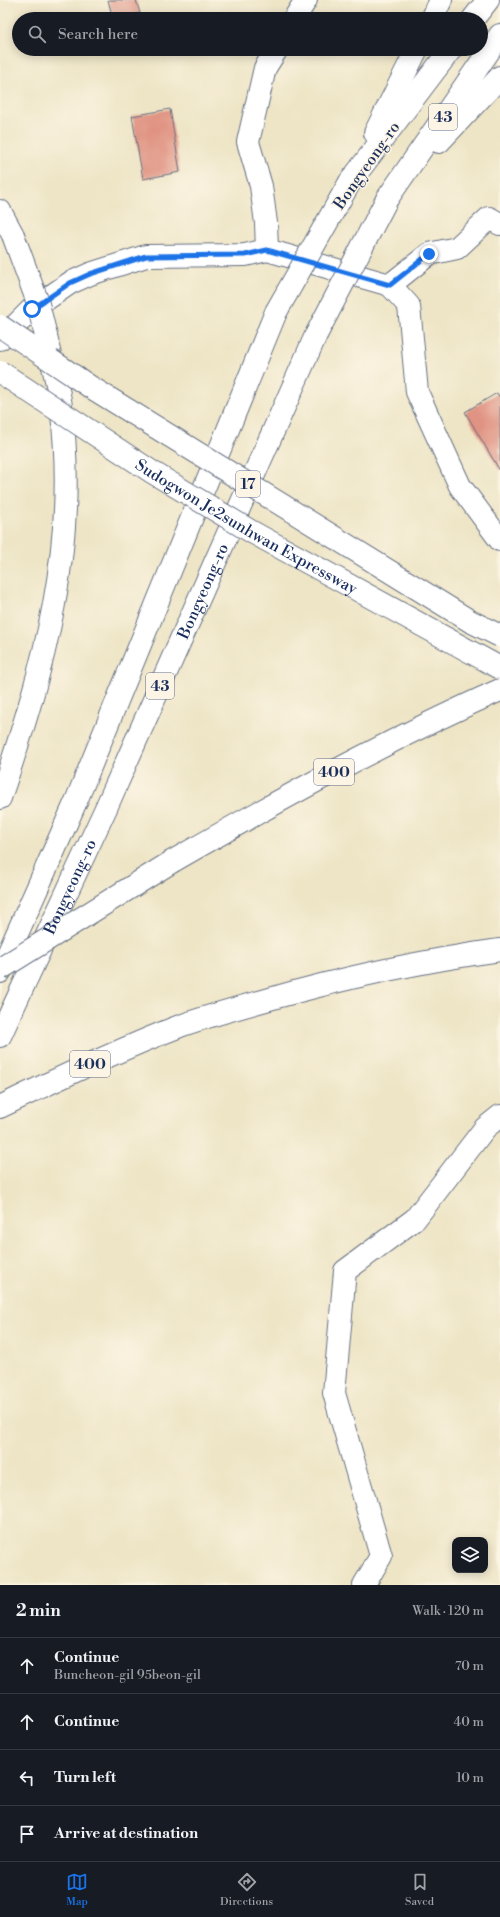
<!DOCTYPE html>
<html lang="en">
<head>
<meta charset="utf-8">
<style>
  body { margin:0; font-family:"Libre Bodoni",serif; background:#242831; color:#f1f3f6 }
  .controls { position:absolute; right:12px; bottom:12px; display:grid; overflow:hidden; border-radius:8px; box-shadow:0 2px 10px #0003 }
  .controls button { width:36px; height:36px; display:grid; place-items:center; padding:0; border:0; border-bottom:1px solid #363941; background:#171b24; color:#f1f3f6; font:20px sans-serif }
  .stop { position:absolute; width:12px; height:12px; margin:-9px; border:3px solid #1a73e8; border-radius:50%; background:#fff }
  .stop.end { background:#1a73e8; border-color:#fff; box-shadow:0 1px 4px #0008 }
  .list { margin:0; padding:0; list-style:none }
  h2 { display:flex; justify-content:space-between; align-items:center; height:52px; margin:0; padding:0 16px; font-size:17px }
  h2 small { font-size:13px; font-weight:400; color:#9ea1a6 }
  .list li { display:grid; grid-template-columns:26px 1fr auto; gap:12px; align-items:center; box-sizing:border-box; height:56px; padding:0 16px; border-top:1px solid #363941 }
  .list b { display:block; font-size:15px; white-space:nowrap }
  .list p { margin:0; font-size:13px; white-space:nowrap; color:#9ea1a6 }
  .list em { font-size:13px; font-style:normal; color:#9ea1a6 }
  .icon { flex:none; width:22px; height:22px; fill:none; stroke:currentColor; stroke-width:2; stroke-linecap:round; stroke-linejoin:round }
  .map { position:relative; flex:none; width:500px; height:1585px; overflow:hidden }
  .search { position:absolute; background:#171b24; box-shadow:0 2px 10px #0003; left:12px; right:12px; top:12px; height:44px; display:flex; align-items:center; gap:10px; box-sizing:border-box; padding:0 14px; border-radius:22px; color:#9ea1a6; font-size:15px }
  .sheet { height:276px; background:#171b24 }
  nav { display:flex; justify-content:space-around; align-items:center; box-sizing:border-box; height:56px; border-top:1px solid #363941; background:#171b24; font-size:11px; color:#9ea1a6 }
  nav a { display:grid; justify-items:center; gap:2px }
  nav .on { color:#1a73e8 }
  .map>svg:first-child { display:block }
  .building { fill:#e09382 }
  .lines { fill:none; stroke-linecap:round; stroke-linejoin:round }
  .minor-casing { stroke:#656f82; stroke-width:24 }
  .highway-casing { stroke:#656f82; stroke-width:24 }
  .minor { stroke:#fff; stroke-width:22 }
  .highway { stroke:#fff; stroke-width:22 }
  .highway-bridge-casing { stroke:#656f82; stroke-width:24; stroke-linecap:butt }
  .highway-bridge { stroke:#fff; stroke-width:22 }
  .route { stroke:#1a73e8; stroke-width:5 }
  .labels { text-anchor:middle; stroke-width:3; stroke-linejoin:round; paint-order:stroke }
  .shield { fill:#fcf5e5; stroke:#5e6a86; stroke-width:1 }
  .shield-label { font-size:15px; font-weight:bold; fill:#1b2f5e }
  .street-label { font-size:16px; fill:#1b2f5e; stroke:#fcf5e5 }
</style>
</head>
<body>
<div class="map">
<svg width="500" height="1585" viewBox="0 0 500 1585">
  <rect width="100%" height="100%" fill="#fcf5e5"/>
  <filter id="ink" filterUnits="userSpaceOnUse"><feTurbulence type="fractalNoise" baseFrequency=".025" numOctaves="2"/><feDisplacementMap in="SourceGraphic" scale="8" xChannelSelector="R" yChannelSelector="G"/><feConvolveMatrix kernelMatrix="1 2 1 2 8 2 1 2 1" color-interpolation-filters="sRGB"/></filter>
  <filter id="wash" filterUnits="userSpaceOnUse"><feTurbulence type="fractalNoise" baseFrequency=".012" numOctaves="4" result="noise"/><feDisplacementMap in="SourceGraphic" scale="16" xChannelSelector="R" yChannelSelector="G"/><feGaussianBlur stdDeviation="0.9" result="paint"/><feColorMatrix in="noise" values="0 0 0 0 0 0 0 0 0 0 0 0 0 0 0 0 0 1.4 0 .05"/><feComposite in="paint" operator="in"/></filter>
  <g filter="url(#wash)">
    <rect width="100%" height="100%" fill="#eee5c6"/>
    <g id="blocks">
      <g class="building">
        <polygon points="108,0 136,0 140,13 113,19"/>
        <polygon points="170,109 180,172 143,179 132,116"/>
        <polygon points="497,393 500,398 500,471 465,412"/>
      </g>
    </g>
  </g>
  <g filter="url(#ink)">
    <use href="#blocks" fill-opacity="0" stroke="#656f82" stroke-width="1"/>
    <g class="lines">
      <g class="minor-casing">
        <g id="minor">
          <polyline points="294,19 306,0"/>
          <polyline points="277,49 265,68 248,142 261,186 266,223 267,250 390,285 409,306 417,392 460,486 500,540"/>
          <polyline points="390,285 429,254 457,248 489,218 500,224"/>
          <polyline points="0,339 17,324 32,309 70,283 90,274 146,256 245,255 267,250"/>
          <polyline points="364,1585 381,1556 334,1393 345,1271 415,1219 485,1128 500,1116"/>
        </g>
      </g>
      <g class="highway-casing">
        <g id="highway">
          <polyline points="432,19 441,0"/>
          <polyline points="473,19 488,0"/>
          <polyline points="375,133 417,49"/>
          <polyline points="439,142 500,77"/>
          <polyline points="350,182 451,49"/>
          <polyline points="387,199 500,35"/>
          <polyline points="0,211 13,235"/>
          <path d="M0 798C44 668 79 545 61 406 58 386 53 366 48 347"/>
          <path d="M173 861C279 800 388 740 500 690"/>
          <polyline points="0,972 77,799 276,312"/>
          <path id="s1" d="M0 1036 106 808 316 335"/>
          <path d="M0 1107C59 1078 118 1050 180 1026 208 1016 237 1008 266 1000 343 978 421 961 500 950"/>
        </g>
      </g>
      <use href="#minor" class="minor"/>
      <use href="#highway" class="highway"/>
      <g class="highway-bridge-casing">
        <g id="highway-bridge">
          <polyline points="13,235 37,300 48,344"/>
          <polyline points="276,312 350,182"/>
          <polyline points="0,326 89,386 470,621 500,636"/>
          <polyline points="316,335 387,199"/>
          <path id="s2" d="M0 372 152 472 252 532 500 668"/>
          <polyline points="0,969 173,861"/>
        </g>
      </g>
      <use href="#highway-bridge" class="highway-bridge"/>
    </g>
  </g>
  <g class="lines" filter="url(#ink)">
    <polyline class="route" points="32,309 70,283 90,274 146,256 245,255 267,250 390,285 429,254"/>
  </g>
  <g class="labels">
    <g class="shield">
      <rect x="429" y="104" width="28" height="26" rx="3"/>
      <rect x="236" y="471" width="24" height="26" rx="3"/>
      <rect x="146" y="673" width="28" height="26" rx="3"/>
      <rect x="314" y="759" width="40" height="26" rx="3"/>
      <rect x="70" y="1051" width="40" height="26" rx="3"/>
    </g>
    <g class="shield-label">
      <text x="443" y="122">43</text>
      <text x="248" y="489">17</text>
      <text x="160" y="691">43</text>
      <text x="334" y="777">400</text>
      <text x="90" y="1069">400</text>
    </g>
    <g class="street-label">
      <text transform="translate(366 165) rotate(-55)" y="6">Bongyeong-ro</text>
      <text dy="6" stroke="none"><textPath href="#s2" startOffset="291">Sudogwon Je2sunhwan Expressway</textPath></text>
      <text dy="6" stroke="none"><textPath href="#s1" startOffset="489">Bongyeong-ro</textPath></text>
      <text dy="6" stroke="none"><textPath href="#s1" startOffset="165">Bongyeong-ro</textPath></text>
    </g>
  </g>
</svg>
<div class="controls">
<button><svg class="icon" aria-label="layers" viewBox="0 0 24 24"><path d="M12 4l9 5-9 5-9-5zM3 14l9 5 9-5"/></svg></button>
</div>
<div class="stop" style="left:32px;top:309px"></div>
<div class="stop end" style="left:429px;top:254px"></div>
<div class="search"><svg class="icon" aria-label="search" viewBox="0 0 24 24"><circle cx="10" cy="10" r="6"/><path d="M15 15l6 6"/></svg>Search here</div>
</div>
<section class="sheet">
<h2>2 min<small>Walk · 120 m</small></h2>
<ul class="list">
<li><svg class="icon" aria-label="ahead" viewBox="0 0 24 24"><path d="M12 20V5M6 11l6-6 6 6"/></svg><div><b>Continue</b><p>Buncheon-gil 95beon-gil</p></div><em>70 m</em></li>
<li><svg class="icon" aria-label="ahead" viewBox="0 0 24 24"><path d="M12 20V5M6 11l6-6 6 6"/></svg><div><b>Continue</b></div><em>40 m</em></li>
<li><svg class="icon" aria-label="left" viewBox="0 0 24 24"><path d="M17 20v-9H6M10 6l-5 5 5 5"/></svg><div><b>Turn left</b></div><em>10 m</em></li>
<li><svg class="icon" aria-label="arrive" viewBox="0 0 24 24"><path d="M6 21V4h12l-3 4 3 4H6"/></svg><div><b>Arrive at destination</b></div></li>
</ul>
</section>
<nav>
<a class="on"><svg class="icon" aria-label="map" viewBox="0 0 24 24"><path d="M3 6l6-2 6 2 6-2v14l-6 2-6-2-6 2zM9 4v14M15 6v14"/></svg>Map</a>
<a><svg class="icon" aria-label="directions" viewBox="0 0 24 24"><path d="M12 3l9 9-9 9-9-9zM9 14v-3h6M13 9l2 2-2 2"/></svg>Directions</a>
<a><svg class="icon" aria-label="saved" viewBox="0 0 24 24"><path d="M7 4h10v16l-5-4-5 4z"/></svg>Saved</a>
</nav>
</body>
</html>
